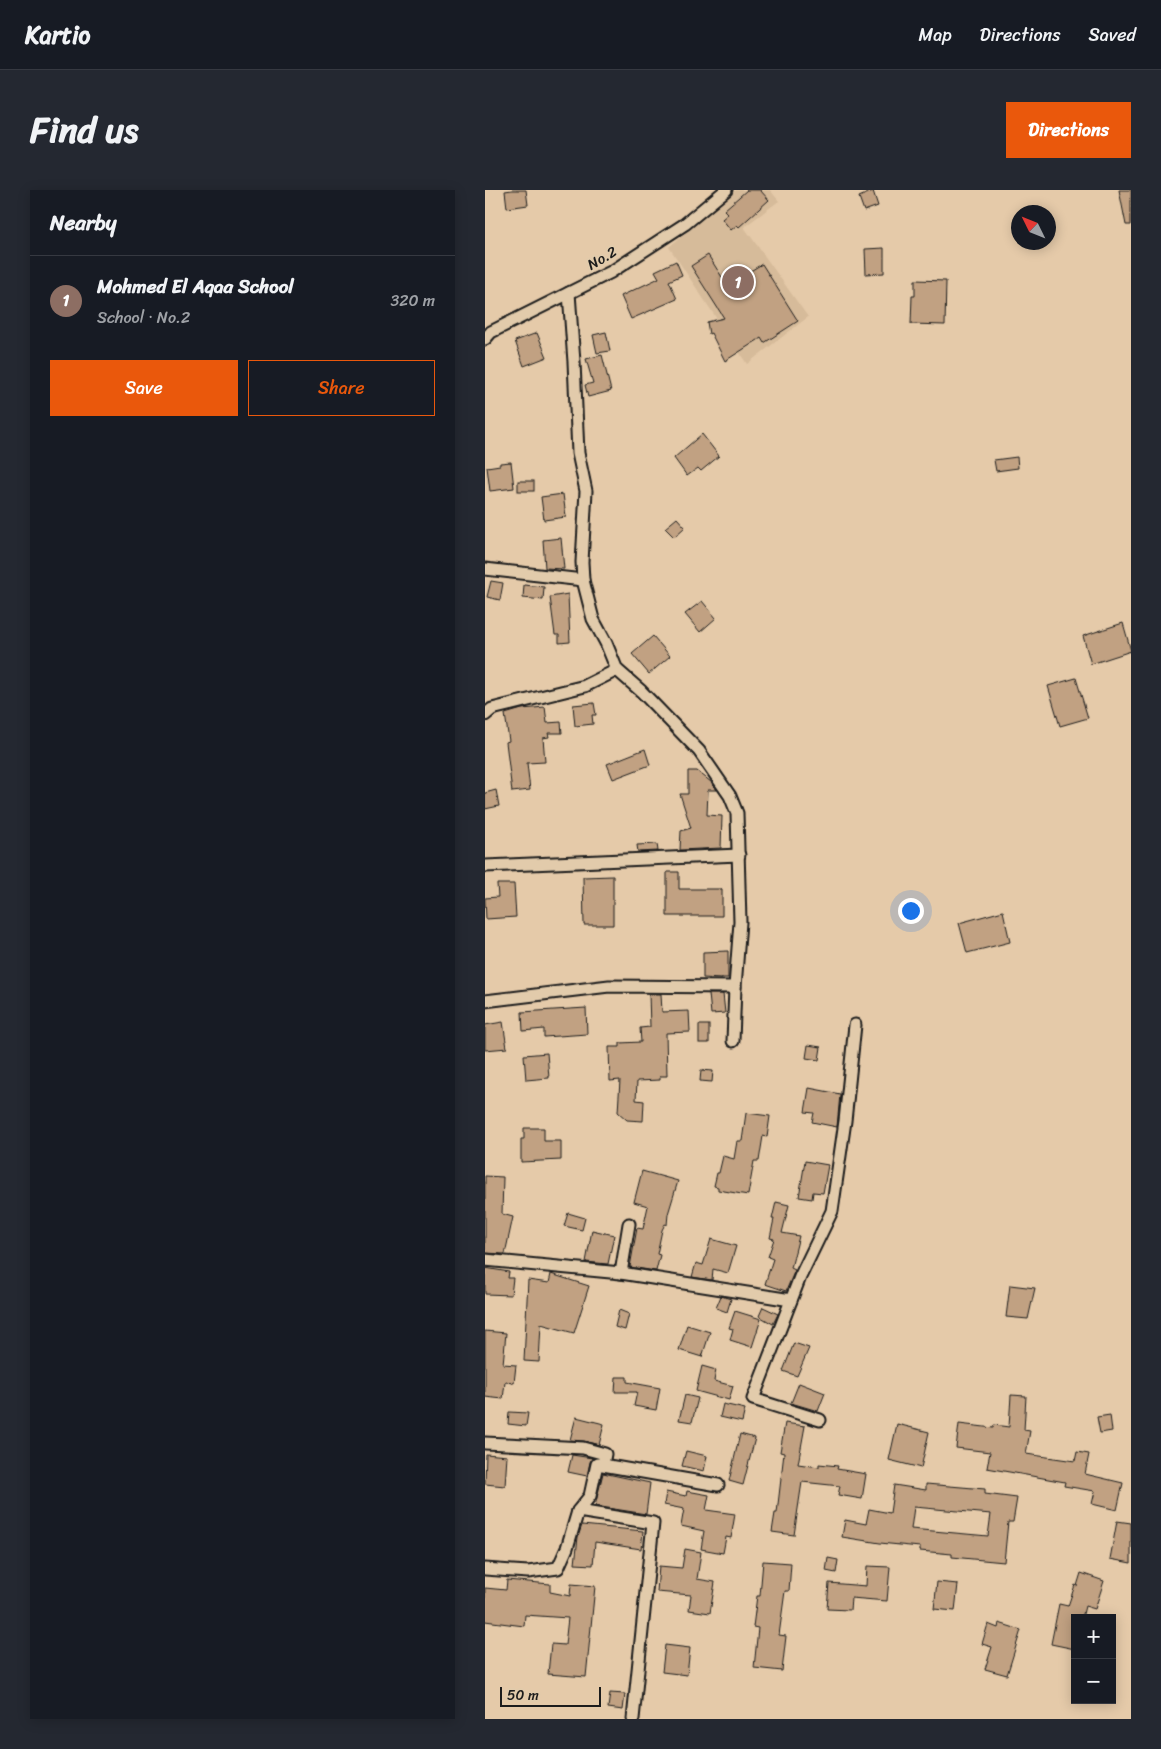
<!DOCTYPE html>
<html lang="en">
<head>
<meta charset="utf-8">
<style>
  body { margin:0; font-family:Sriracha,sans-serif; background:#242831; color:#f1f3f6 }
  .controls { position:absolute; right:15px; bottom:15px; display:grid; overflow:hidden; border-radius:0px; box-shadow:0 2px 12px #0003 }
  .controls button { width:45px; height:45px; display:grid; place-items:center; padding:0; border:0; border-bottom:1px solid #363941; background:#171b24; color:#f1f3f6; font:25px sans-serif }
  .compass { position:absolute; left:526px; top:15px; width:45px; height:45px; border-radius:50%; background:#171b24; box-shadow:0 2px 12px #0003; rotate:313deg }
  .scale { position:absolute; left:15px; bottom:12px; width:101px; box-sizing:border-box; padding-left:5px; border:2px solid #1c1c1c; border-top:0; font-size:14px; line-height:18px; white-space:nowrap; color:#1c1c1c; -webkit-text-stroke:4px #e2cbab; paint-order:stroke }
  .you { position:absolute; left:425px; top:720px; width:18px; height:18px; margin:-12px; border:4px solid #fff; border-radius:50%; background:#1a73e8; box-shadow:0 0 0 8px #1a73e833 }
  .badge { display:grid; place-items:center; width:32px; height:32px; border-radius:50%; background:#ea580c; color:#fff; font-size:16px; font-weight:700 }
  .pin { position:absolute; translate:-50% -50%; border:2px solid #fff; box-shadow:0 1px 5px #0006 }
  .list { margin:0; padding:0; list-style:none }
  h2 { display:flex; justify-content:space-between; align-items:center; height:65px; margin:0; padding:0 20px; font-size:21px }
  h2 small { font-size:16px; font-weight:400; color:#9ea1a6 }
  .list li { display:grid; grid-template-columns:32px 1fr auto; gap:15px; align-items:center; box-sizing:border-box; height:90px; padding:0 20px; border-top:1px solid #363941 }
  .list b { display:block; font-size:19px; white-space:nowrap }
  .list p { margin:0; font-size:16px; white-space:nowrap; color:#9ea1a6 }
  .list em { font-size:16px; font-style:normal; color:#9ea1a6 }
  .actions { display:flex; gap:10px; padding:15px 20px }
  .actions a { flex:1; padding:11px 0; border:1px solid #ea580c; border-radius:0px; text-align:center; font-size:18px; color:#ea580c }
  .actions .main { background:#ea580c; color:#fff }
  .map { position:relative; flex:none; width:646px; height:1529px; overflow:hidden; border-radius:0px }
  header { display:flex; align-items:center; gap:30px; box-sizing:border-box; height:70px; padding:0 25px; background:#171b24; border-bottom:1px solid #363941 }
  header strong { font-size:24px }
  nav { display:flex; gap:28px; margin-inline-start:auto; font-size:18px }
  .intro { display:flex; align-items:center; justify-content:space-between; box-sizing:border-box; height:120px; padding:0 30px }
  h1 { margin:0; font-size:35px }
  .button { padding:12px 22px; border-radius:0px; background:#ea580c; color:#fff; font-size:18px; font-weight:700 }
  main { display:flex; gap:30px; padding:0 30px }
  aside { flex:1; background:#171b24; border-radius:0px; box-shadow:0 2px 12px #0003 }
  .map>svg:first-child { display:block }
  .built { fill:#d6bb9a }
  .building { fill:#c1a182; stroke:#1c1c1c; fill-rule:evenodd }
  .lines { fill:none; stroke-linecap:round; stroke-linejoin:round }
  .street-casing { stroke:#1c1c1c; stroke-width:15 }
  .street { stroke:#e2cbab; stroke-width:11 }
  .labels { text-anchor:middle; stroke-width:4.5; stroke-linejoin:round; paint-order:stroke }
  .street-label { font-size:15px; fill:#1c1c1c; stroke:#e2cbab }
</style>
</head>
<body>
<header>
<strong>Kartio</strong>
<nav><a>Map</a><a>Directions</a><a>Saved</a></nav>
</header>
<div class="intro"><h1>Find us</h1><a class="button">Directions</a></div>
<main>
<aside>
<h2>Nearby<small></small></h2>
<ul class="list">
<li><span class="badge" style="background:#8d6e63">1</span><div><b>Mohmed El Aqaa School</b><p>School · No.2</p></div><em>320 m</em></li>
</ul>
<div class="actions"><a class="main">Save</a><a>Share</a></div>
</aside>
<div class="map">
<svg width="646" height="1529" viewBox="0 0 646 1529">
  <rect width="100%" height="100%" fill="#e5caa9"/>
  <filter id="ink" filterUnits="userSpaceOnUse"><feTurbulence type="fractalNoise" baseFrequency=".02" numOctaves="2"/><feDisplacementMap in="SourceGraphic" scale="10" xChannelSelector="R" yChannelSelector="G"/><feConvolveMatrix kernelMatrix="1 2 1 2 8 2 1 2 1" color-interpolation-filters="sRGB"/></filter>
  <g filter="url(#ink)">
    <polygon class="built" points="251,0 285,0 294,11 259,37 323,127 262,174 184,57"/>
    <g class="building">
      <polygon points="27,0 41,0 43,15 22,18 20,1"/>
      <polygon points="262,0 275,0 284,10 254,37 252,35 246,40 237,29 243,24 239,20"/>
      <polygon points="634,0 646,0 646,35 641,35"/>
      <polygon points="388,1 393,16 379,21 374,7"/>
      <polygon points="399,58 399,83 381,84 380,59"/>
      <polygon points="223,65 242,95 277,74 313,131 279,153 276,148 240,171 226,143 224,144 222,132 239,128 206,76"/>
      <polygon points="191,71 197,85 184,91 192,109 146,129 136,106 174,88 170,81"/>
      <polygon points="430,90 461,91 460,135 426,134 427,106 430,106"/>
      <polygon points="121,142 125,161 112,163 108,145"/>
      <polygon points="52,143 62,167 39,176 30,151"/>
      <polygon points="117,165 126,201 103,207 100,195 108,193 101,169"/>
      <polygon points="217,244 234,266 216,281 213,278 202,286 189,268"/>
      <polygon points="532,267 533,278 511,281 509,270"/>
      <polygon points="26,272 29,298 5,301 2,277 15,275 15,273"/>
      <rect x="33" y="291" width="16" height="10"/>
      <polygon points="78,304 81,327 59,330 56,307"/>
      <polygon points="192,328 200,337 189,347 180,338"/>
      <polygon points="76,348 79,379 60,378 58,350"/>
      <polygon points="6,391 18,393 15,410 2,407"/>
      <polygon points="39,395 59,397 58,410 38,408"/>
      <polygon points="83,404 85,452 74,453 74,445 70,445 65,407"/>
      <polygon points="217,411 231,428 215,442 200,424"/>
      <polygon points="638,433 646,461 606,474 598,446"/>
      <polygon points="168,446 185,466 164,484 147,464"/>
      <polygon points="591,488 603,528 575,536 563,496"/>
      <polygon points="109,513 111,525 107,525 108,534 90,536 88,515"/>
      <polygon points="60,517 62,533 76,532 77,543 63,543 64,547 58,548 60,572 42,573 45,600 27,602 21,552 24,551 20,524 37,519"/>
      <polygon points="160,559 165,575 128,589 122,574"/>
      <polygon points="203,581 212,581 226,592 232,600 223,600 222,625 237,626 236,658 195,660 196,641 206,638 195,604 203,604"/>
      <polygon points="11,600 14,616 0,619 0,603"/>
      <polygon points="172,654 173,661 153,662 152,655"/>
      <polygon points="182,682 194,682 194,699 237,699 237,726 182,726"/>
      <polygon points="128,686 128,735 99,735 98,687"/>
      <polygon points="12,694 29,694 31,727 1,729 0,708 13,707"/>
      <polygon points="518,721 525,752 482,763 474,733"/>
      <polygon points="243,761 243,788 237,788 237,789 218,788 218,762"/>
      <polygon points="164,804 176,804 177,822 204,821 205,842 181,843 182,886 175,886 175,890 152,891 151,910 159,911 158,931 142,930 133,922 135,890 125,891 124,857 135,857 135,853 156,852 155,838 165,837"/>
      <polygon points="224,804 238,804 240,823 226,824"/>
      <polygon points="101,818 102,844 59,847 59,839 38,841 37,822"/>
      <polygon points="18,832 22,858 0,860 0,835"/>
      <rect x="214" y="835" width="10" height="18"/>
      <polygon points="323,855 336,857 334,870 321,868"/>
      <polygon points="62,863 64,888 41,890 39,865"/>
      <polygon points="216,880 228,881 227,892 215,891"/>
      <polygon points="324,898 355,904 352,937 327,932 329,923 320,922"/>
      <polygon points="261,923 285,926 282,947 278,946 274,971 269,971 263,1005 233,1000 233,997 229,996 232,983 234,983 238,966 249,969 252,951 257,951"/>
      <polygon points="39,938 59,938 59,951 76,951 76,970 36,972 36,949 39,949"/>
      <polygon points="320,971 343,975 338,1003 328,1002 327,1009 314,1007"/>
      <polygon points="157,981 193,991 183,1024 182,1035 180,1034 177,1040 172,1064 175,1065 171,1081 145,1077 152,1038 158,1039 163,1016 149,1012"/>
      <polygon points="0,986 18,987 17,1024 28,1027 20,1064 0,1063"/>
      <polygon points="291,1012 304,1015 297,1043 314,1046 306,1078 310,1080 301,1101 280,1094 288,1069 283,1067 289,1049 285,1048 289,1029 287,1029"/>
      <polygon points="83,1023 100,1028 97,1040 79,1036"/>
      <polygon points="107,1040 129,1045 123,1074 101,1072"/>
      <polygon points="226,1049 251,1056 243,1083 228,1079 227,1090 207,1087 211,1073 218,1075"/>
      <polygon points="0,1078 24,1082 23,1088 28,1088 26,1105 0,1104"/>
      <polygon points="66,1084 104,1096 89,1143 56,1134 54,1172 39,1171 43,1090 64,1093"/>
      <polygon points="525,1095 550,1098 543,1129 521,1127"/>
      <polygon points="236,1106 246,1109 242,1122 231,1118"/>
      <polygon points="278,1117 293,1124 288,1134 274,1126"/>
      <polygon points="134,1120 144,1124 140,1140 130,1137"/>
      <polygon points="250,1121 276,1129 267,1157 245,1150 248,1139 244,1138"/>
      <polygon points="202,1135 225,1142 217,1167 194,1160"/>
      <polygon points="0,1141 21,1143 18,1174 31,1175 29,1193 20,1192 18,1209 0,1207"/>
      <polygon points="309,1153 324,1158 312,1186 298,1181"/>
      <polygon points="217,1176 231,1180 229,1191 248,1196 244,1210 211,1201"/>
      <polygon points="131,1187 142,1187 142,1192 175,1198 171,1220 149,1216 152,1202 130,1202"/>
      <polygon points="314,1193 340,1203 333,1221 306,1213"/>
      <polygon points="200,1205 213,1208 207,1232 194,1230"/>
      <polygon points="526,1205 541,1206 539,1240 545,1241 541,1264 590,1271 592,1262 604,1264 600,1284 638,1293 632,1320 607,1314 610,1301 579,1296 580,1292 502,1278 505,1262 471,1258 474,1234 508,1238 509,1235 524,1237"/>
      <polygon points="238,1214 260,1219 257,1232 235,1227"/>
      <polygon points="24,1222 43,1223 41,1236 23,1234"/>
      <polygon points="625,1225 627,1241 615,1243 612,1227"/>
      <polygon points="91,1227 119,1234 114,1255 99,1251 85,1250"/>
      <polygon points="300,1233 320,1236 313,1274 334,1277 334,1274 353,1276 352,1279 381,1284 377,1309 353,1305 355,1296 317,1292 309,1345 287,1342 290,1323 292,1323 299,1263 295,1262"/>
      <polygon points="412,1234 444,1242 436,1278 404,1270"/>
      <polygon points="255,1244 270,1248 258,1295 244,1291"/>
      <polygon points="201,1261 222,1266 219,1281 197,1276"/>
      <polygon points="1,1264 22,1266 20,1296 0,1294"/>
      <polygon points="87,1265 107,1268 105,1272 102,1286 83,1282"/>
      <polygon points="118,1283 165,1293 161,1324 110,1316"/>
      <path d="M441 1294 500 1299V1304L532 1308 528 1332H523L519 1372 467 1367V1364L435 1361V1357L395 1353 357 1347 360 1330 381 1334 384 1319 405 1323 409 1295 441 1300ZM429 1317 506 1324 503 1346 426 1339Z"/>
      <polygon points="202,1301 224,1305 221,1320 250,1324 246,1348 241,1347 238,1363 216,1359 219,1341 196,1336 199,1319 179,1315 181,1302 201,1306"/>
      <polygon points="632,1331 646,1333 646,1373 625,1369"/>
      <polygon points="97,1335 158,1341 156,1359 110,1352 108,1375 90,1374 93,1347"/>
      <polygon points="200,1359 216,1362 212,1389 230,1392 225,1423 204,1420 206,1405 172,1402 174,1376 197,1378"/>
      <polygon points="343,1368 353,1370 351,1383 341,1381"/>
      <polygon points="278,1371 306,1373 304,1401 300,1401 294,1445 301,1446 297,1481 269,1478 273,1438 268,1437 272,1406 275,1406"/>
      <polygon points="382,1376 405,1377 402,1411 366,1408 365,1420 342,1419 344,1393 381,1396"/>
      <polygon points="596,1383 619,1391 610,1419 600,1416 597,1428 590,1428 590,1459 566,1454 574,1414 583,1416 590,1395 592,1396"/>
      <polygon points="22,1390 65,1394 65,1402 85,1406 86,1394 110,1396 101,1487 63,1484 66,1454 80,1455 83,1428 40,1425 39,1436 0,1431 0,1398 21,1400"/>
      <polygon points="452,1392 473,1394 470,1421 449,1419"/>
      <polygon points="514,1433 536,1440 522,1485 500,1479 507,1457 497,1454 503,1434 513,1438"/>
      <polygon points="180,1455 205,1458 202,1485 177,1482"/>
      <polygon points="125,1503 140,1504 138,1520 123,1518"/>
    </g>
    <g class="lines">
      <g class="street-casing">
        <g id="street">
          <polyline points="84,103 89,172 93,263 101,301 97,372 98,390 108,429 121,453 132,480 156,501 214,561 245,606 252,623 255,732 250,797 248,851"/>
          <polyline points="0,149 6,142 126,82 200,34 241,0"/>
          <polyline points="0,379 98,390"/>
          <polyline points="0,525 7,519 100,496 132,480"/>
          <polyline points="0,676 254,665"/>
          <polyline points="0,811 124,796 250,797"/>
          <polyline points="0,1070 136,1083 306,1110"/>
          <polyline points="136,1083 144,1034"/>
          <polyline points="335,1230 268,1209 315,1087 347,1021 360,931 370,835"/>
          <polyline points="0,1253 98,1258 120,1264 118,1274"/>
          <polyline points="93,1321 168,1333 148,1529"/>
          <polyline points="0,1379 43,1382 73,1378 82,1358 93,1321 105,1306 112,1274 233,1295"/>
        </g>
      </g>
      <use href="#street" class="street"/>
    </g>
  </g>
  <g class="labels">
    <g class="street-label">
      <text transform="translate(117 68) rotate(-30)" y="5">No.2</text>
    </g>
  </g>
</svg>
<div class="controls">
<button>+</button>
<button>−</button>
</div>
<svg class="compass" viewBox="-18 -18 36 36"><path d="M0-13l5 13h-10z" fill="#e53935"/><path d="M0 13l5-13h-10z" fill="#9ea1a6"/></svg>
<div class="scale">50 m</div>
<div class="you"></div>
<div class="pin badge" style="left:253px;top:92px;background:#8d6e63">1</div>
</div>
</main>
</body>
</html>
